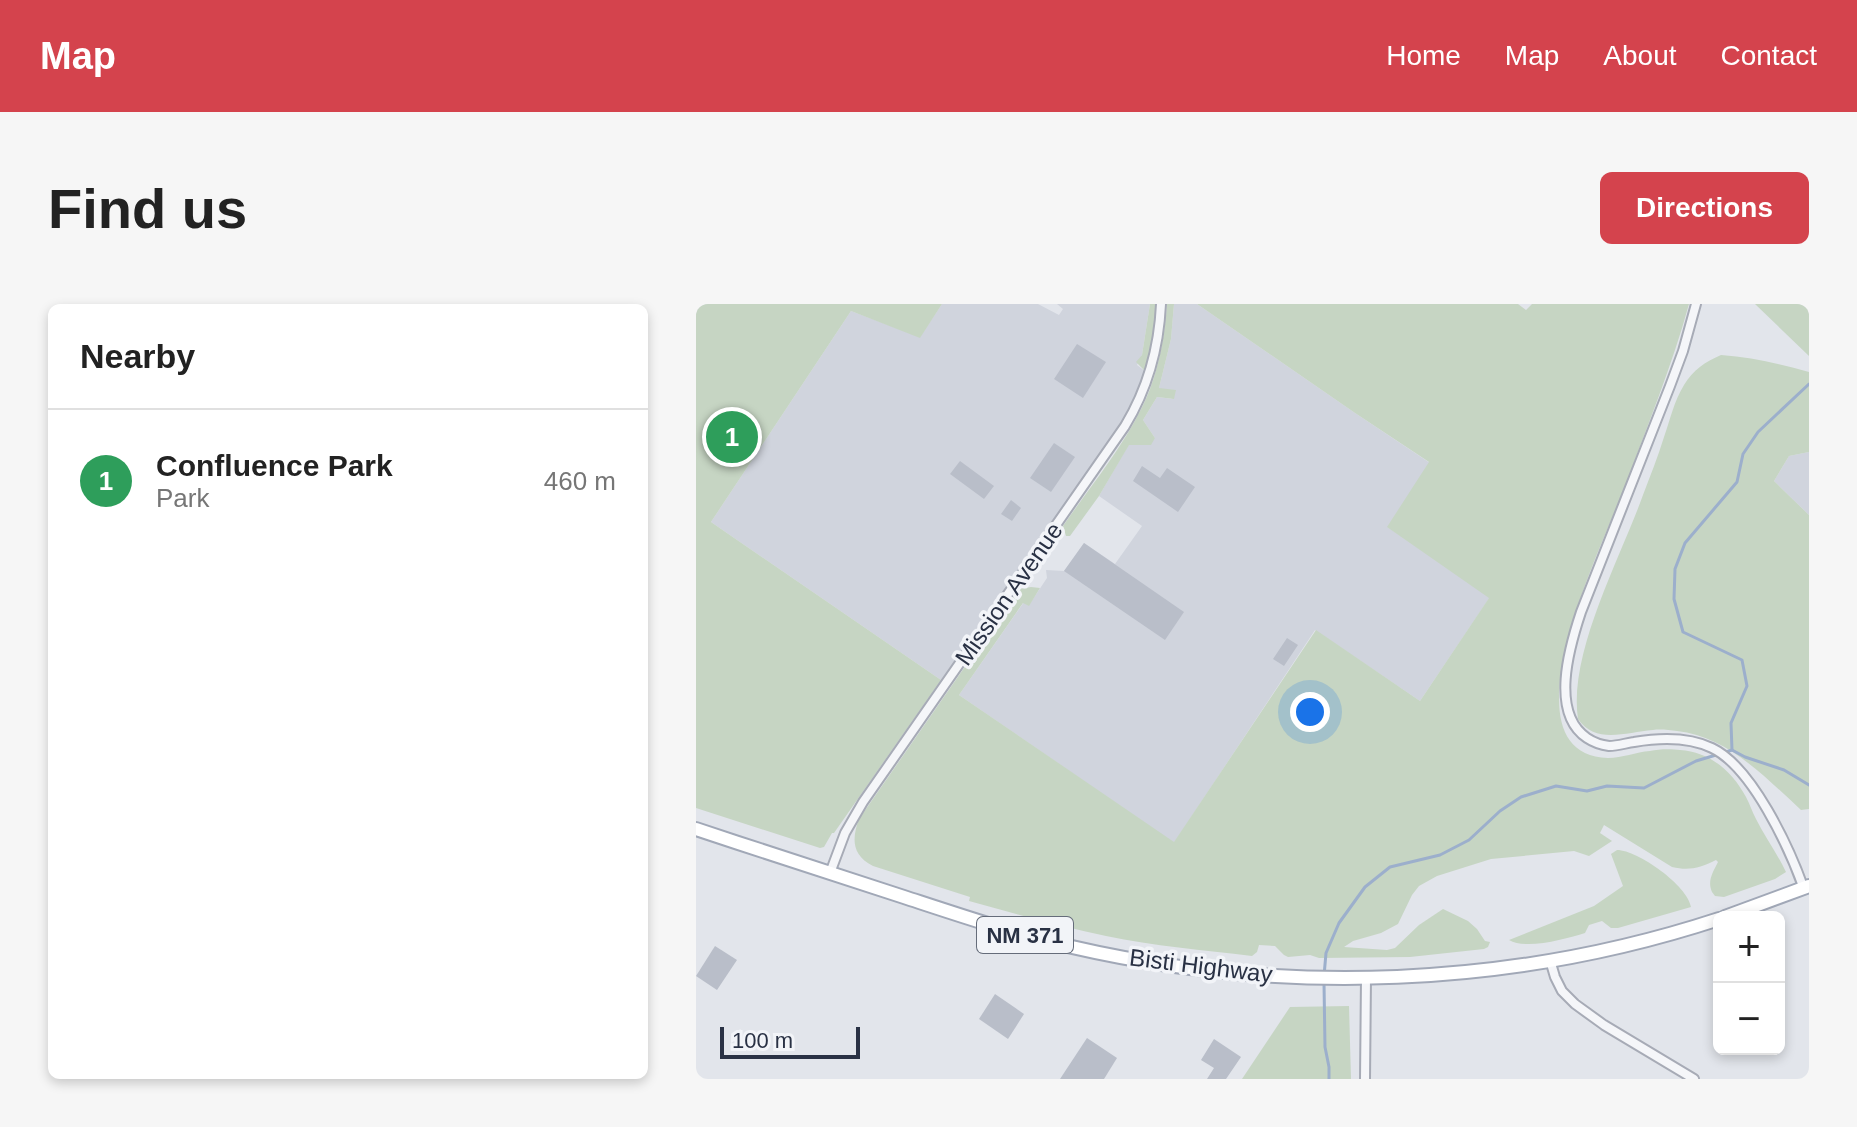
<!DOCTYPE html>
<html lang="en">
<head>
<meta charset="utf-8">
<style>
  body { margin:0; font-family:Helvetica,sans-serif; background:#f6f6f6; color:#222 }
  .controls { position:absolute; right:24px; bottom:24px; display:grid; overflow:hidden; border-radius:12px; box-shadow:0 4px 12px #0003 }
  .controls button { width:72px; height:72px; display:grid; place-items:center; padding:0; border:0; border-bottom:2px solid #e0e0e0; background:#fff; color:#222; font:40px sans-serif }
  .scale { position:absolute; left:24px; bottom:20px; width:140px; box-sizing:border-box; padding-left:8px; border:4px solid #293144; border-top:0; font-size:22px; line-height:28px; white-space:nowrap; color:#293144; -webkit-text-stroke:6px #f2f4f8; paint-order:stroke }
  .you { position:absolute; left:614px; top:408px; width:28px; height:28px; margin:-20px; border:6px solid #fff; border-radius:50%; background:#1a73e8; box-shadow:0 0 0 12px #1a73e833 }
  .badge { display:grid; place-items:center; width:52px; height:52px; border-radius:50%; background:#d4434d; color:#fff; font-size:26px; font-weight:700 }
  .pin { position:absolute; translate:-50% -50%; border:4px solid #fff; box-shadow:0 2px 8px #0006 }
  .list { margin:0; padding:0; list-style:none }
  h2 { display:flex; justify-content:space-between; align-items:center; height:104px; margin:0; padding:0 32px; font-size:34px }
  h2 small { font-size:26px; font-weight:400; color:#767676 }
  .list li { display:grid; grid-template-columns:52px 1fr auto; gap:24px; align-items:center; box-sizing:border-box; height:144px; padding:0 32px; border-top:2px solid #e0e0e0 }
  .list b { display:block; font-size:30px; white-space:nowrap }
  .list p { margin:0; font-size:26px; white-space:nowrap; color:#767676 }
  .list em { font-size:26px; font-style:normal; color:#767676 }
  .map { position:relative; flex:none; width:1113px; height:775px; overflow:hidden; border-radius:12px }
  header { display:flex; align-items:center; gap:48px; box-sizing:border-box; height:112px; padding:0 40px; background:#d4434d; color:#fff }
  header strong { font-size:38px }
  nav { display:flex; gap:44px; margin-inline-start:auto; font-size:28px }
  .intro { display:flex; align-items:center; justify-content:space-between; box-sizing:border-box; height:192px; padding:0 48px }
  h1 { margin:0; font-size:56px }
  .button { padding:20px 36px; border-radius:12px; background:#d4434d; color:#fff; font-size:28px; font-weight:700 }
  main { display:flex; gap:48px; padding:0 48px }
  aside { flex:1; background:#fff; border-radius:12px; box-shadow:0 4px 12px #0003 }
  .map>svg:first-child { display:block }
  .built { fill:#d0d4dd }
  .green { fill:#c6d5c3 }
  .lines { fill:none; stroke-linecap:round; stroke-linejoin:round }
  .stream { stroke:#9cafcc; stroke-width:3 }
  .building { fill:#b9bec9 }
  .street-casing { stroke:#a7abb6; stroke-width:12 }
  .primary-casing { stroke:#a1a8b7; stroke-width:16 }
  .street { stroke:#f5f6f9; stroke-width:8 }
  .primary { stroke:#fff; stroke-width:12 }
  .labels { text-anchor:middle; stroke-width:7; stroke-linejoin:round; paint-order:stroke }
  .shield { fill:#f2f4f8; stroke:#656c7a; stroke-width:2 }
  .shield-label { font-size:22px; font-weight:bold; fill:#293144 }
  .street-label { font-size:24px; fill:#293144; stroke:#f2f4f8 }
</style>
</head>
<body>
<header>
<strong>Map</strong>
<nav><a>Home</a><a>Map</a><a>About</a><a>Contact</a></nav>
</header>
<div class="intro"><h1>Find us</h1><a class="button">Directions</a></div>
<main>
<aside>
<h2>Nearby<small></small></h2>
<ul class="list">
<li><span class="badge" style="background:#2e9e5b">1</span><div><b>Confluence Park</b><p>Park</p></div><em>460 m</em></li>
</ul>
</aside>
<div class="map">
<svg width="1113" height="775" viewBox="0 0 1113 775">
  <rect width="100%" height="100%" fill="#e2e5eb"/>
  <g class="built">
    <polygon points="246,0 342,0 363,11 367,5 361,0 454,0 446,51 441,61 449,67 432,107 409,143 245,376 15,218 155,7 224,33"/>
    <polygon points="478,0 501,0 659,109 734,159 692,223 794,293 724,397 619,326 478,539 263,391 328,298 333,301 351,274 350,266 368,267 388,239 419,260 446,222 403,192 433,140 459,134 447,116 461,93 477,95 463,84 475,35"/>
    <polygon points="1113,148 1113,211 1078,177 1093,152"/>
  </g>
  <g class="green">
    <polygon points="0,0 246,0 224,34 155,7 15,218 245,376 138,529 136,529 128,543 124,544 0,504"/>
    <polygon points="454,0 460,0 457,33 449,67 440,58 446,51"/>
    <path d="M471 0H478L475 35 463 84 480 86 478 95 461 93 447 116 459 134 455 141H433L403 192 374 232H370L367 222C396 180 435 134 454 85 464 58 469 29 471 0Z"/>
    <path d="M501 0H822L830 6 836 0H993C976 62 951 122 929 183 911 231 801 450 912 454 926 454 940 448 954 447 963 445 975 445 984 446 1014 448 1036 467 1050 493 1054 500 1056 508 1060 515 1069 533 1081 549 1090 568L1079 575 1028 593 1019 592 1016 588C1011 577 1017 568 1022 558L1020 556C1004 564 993 567 976 563L908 521 904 529 916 537 893 552 878 547 795 555 741 572 723 582 716 591 702 620 685 629 657 637 648 643 691 646 699 644 723 621 747 605 772 617 781 625 789 637 794 638 792 643 788 645 714 653 623 654 614 651 592 653 588 651 579 642 563 641 561 648 556 652C507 646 458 642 410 632 364 622 319 610 273 597L274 593 177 562C155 551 156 534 163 515L323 285 335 283 344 284 333 302 327 299 263 391 478 538 620 326 724 397 793 294 691 223 733 158 659 109Z"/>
    <polygon points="1059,0 1113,0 1113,52"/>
    <path d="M1025 51C1056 53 1084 60 1113 68V148L1093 152 1078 177 1113 211V505L1105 506C1070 474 1031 432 981 427 973 426 964 425 957 426 930 428 900 441 882 415 872 349 925 253 947 191 954 172 962 153 968 133 974 116 978 97 988 81 997 66 1009 58 1025 51Z"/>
    <path d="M921 546C942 546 992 582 995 603L922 624H915L906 617 893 621 889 629C870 635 830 646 813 636L898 602 927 582 915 550Z"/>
    <polygon points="653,702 655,775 546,775 594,703"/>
  </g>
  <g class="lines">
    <g class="stream">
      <polyline points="1036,446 1035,419 1051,382 1046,356 987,328 978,295 979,265 989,239 1041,178 1047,150 1062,128 1113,80"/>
      <polyline points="1027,449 1036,446 1049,453 1088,466 1113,481"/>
      <polyline points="628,672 630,649 643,619 669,583 694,563 744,551 773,536 804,507 825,493 860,482 891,487 911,482 948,484 1000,457 1020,451"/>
      <polyline points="628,679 629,743 633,763 633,775"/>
    </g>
  </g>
  <g class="building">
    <polygon points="381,40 410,58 387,94 358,75"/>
    <polygon points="358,139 379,153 355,188 334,174"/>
    <polygon points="264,157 298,182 288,195 254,170"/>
    <polygon points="446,162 464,174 471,164 499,183 482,208 437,177"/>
    <polygon points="315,196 325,204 316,217 305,210"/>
    <polygon points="388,239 488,308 469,336 368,267"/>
    <polygon points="591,334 602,341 588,362 577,355"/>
    <polygon points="19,642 41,656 21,686 0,672"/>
    <polygon points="299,690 328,710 312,735 283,715"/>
    <polygon points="391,734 421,754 408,775 364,775"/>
    <polygon points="518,735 545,753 530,775 511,775 518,764 505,756"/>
  </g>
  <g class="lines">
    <g class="street-casing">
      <g id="street">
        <path d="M1000 0 987 47 974 82 885 308C873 344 854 409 891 434 897 438 905 441 913 442 922 442 930 439 938 438 962 434 993 433 1016 444 1056 463 1093 543 1108 585"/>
        <path d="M134 569 149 529 167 498 429 122C452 84 463 44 465 0"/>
        <polyline points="854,656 859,673 866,687 879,700 908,721 998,775"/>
        <polyline points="669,775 670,674"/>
      </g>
    </g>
    <g class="primary-casing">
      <g id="primary">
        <path d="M0 525C69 548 138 570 208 593 263 611 319 630 376 643 588 692 816 683 1023 615"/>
        <polyline points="1029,613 1113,582"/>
      </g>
    </g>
    <use href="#street" class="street"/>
    <use href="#primary" class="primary"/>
  </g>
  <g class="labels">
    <rect class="shield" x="281" y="613" width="96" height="36" rx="6"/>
    <g class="shield-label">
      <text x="329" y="639">NM 371</text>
    </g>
    <g class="street-label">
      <text transform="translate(313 290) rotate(-55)" y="8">Mission Avenue</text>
      <text transform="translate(505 662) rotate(7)" y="8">Bisti Highway</text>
    </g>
  </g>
</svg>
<div class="controls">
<button>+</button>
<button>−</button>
</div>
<div class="scale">100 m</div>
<div class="you"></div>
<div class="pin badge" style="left:36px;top:133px;background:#2e9e5b">1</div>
</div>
</main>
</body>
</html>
